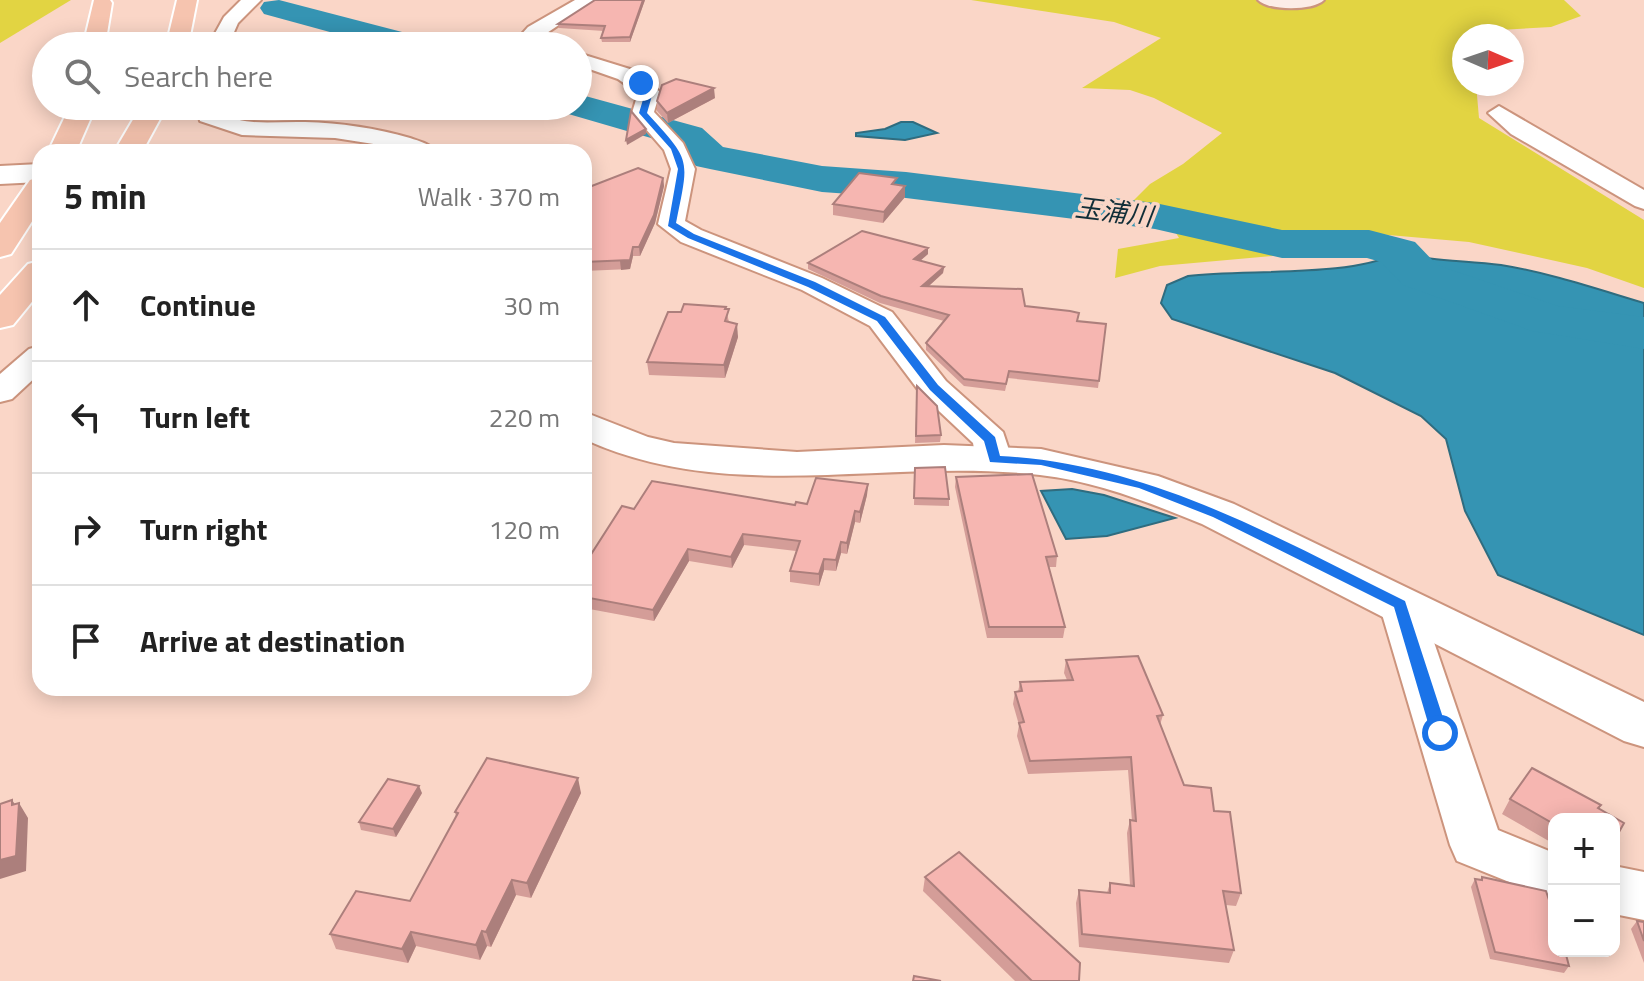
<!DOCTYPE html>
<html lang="en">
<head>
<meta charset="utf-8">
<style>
  body { margin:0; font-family:"Titillium Web","Noto Sans JP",sans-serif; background:#f2f2f2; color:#222 }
  .controls { position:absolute; right:24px; bottom:24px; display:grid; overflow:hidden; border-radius:16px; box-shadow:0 4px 20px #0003 }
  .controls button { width:72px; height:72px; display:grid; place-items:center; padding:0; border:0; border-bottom:2px solid #e0e0e0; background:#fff; color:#222; font:40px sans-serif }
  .compass { position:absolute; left:1452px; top:24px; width:72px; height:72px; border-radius:50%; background:#fff; box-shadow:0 4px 20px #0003; rotate:92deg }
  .stop { position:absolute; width:24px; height:24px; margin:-18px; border:6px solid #1a73e8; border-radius:50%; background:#fff }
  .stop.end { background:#1a73e8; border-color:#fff; box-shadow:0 2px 8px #0008 }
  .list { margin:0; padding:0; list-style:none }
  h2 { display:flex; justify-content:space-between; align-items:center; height:104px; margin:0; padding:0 32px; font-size:34px }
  h2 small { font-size:26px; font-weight:400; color:#767676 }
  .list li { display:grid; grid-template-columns:52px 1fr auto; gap:24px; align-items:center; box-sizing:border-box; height:112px; padding:0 32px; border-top:2px solid #e0e0e0 }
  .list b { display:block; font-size:30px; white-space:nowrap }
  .list em { font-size:26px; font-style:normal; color:#767676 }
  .icon { flex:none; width:44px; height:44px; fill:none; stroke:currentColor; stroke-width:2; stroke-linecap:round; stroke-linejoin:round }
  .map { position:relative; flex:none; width:1644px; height:981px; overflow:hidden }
  .search { position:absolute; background:#fff; box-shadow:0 4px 20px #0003; left:32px; top:32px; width:560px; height:88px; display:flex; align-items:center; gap:20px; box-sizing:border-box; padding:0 28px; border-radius:44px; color:#767676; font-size:30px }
  .panel { position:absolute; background:#fff; box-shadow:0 4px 20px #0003; left:32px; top:144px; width:560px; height:552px; border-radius:24px }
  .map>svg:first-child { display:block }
  .green { fill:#e2d442 }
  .water { fill:#3594b3; stroke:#2f6c7f; stroke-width:2 }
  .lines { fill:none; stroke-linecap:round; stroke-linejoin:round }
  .river { fill:#3594b3; fill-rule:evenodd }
  .minor-casing { stroke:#cc947d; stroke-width:4 }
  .tertiary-casing { stroke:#cc947d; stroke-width:4 }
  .secondary-casing { stroke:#cc947d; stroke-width:4 }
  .motorway-casing { stroke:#fff; stroke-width:4 }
  .minor { fill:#fff; fill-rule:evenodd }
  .tertiary { fill:#fff; fill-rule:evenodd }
  .secondary { fill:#fcede7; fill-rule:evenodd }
  .motorway { fill:#f6c4af; fill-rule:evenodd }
  .wall { fill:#d49d98 }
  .shaded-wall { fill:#ac7f7c }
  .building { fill:#f6b6b1; stroke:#ac7f7c; stroke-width:2 }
  .route { fill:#1a73e8 }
  .labels { text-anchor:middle; stroke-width:7; stroke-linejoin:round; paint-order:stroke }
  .far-water-label { font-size:26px; font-style:italic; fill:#112e38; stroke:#fad6c7 }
</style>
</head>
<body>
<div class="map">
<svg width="1644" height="981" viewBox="0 0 1644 981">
  <rect width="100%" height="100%" fill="#fad6c7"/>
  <g class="green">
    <polygon points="0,0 71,0 0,43"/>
    <polygon points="971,0 1564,0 1581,16 1551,27 1499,30 1502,36 1464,36 1464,84 1476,84 1479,118 1644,220 1644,288 1587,268 1469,242 1377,234 1339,250 1160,266 1115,278 1118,249 1179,238 1162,210 1133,201 1150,184 1183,164 1222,133 1154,98 1130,90 1082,88 1161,38 1114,22"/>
  </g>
  <g class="water">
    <polygon points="901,122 913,122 937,133 905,140 856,136 856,133 885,129"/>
    <path d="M1398 252C1432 262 1466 260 1501 265 1550 273 1597 289 1644 303V635L1498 575 1465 511 1446 439 1421 416 1335 373 1172 319 1161 303 1167 285 1188 276C1243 269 1355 278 1398 252Z"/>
    <polygon points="1072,489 1104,495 1175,518 1107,536 1066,539 1041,491"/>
  </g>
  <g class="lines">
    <g class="river">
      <polygon points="279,0 429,39 434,46 381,46 264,14 260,8 264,2"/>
      <polygon points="578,94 702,128 723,147 822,166 906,172 1155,203 1282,230 1369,230 1415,242 1437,265 1558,306 1644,317 1644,349 1532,331 1403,285 1381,262 1367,258 1282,258 1155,229 906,198 822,192 710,169 696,166 675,145 565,113 560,106 578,106"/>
    </g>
    <g class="minor-casing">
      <g id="minor">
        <polygon points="241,0 261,0 238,23 228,46 208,46 224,17"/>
        <polygon points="575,0 596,0 532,43 534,46 511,46 528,27"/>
        <polygon points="578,53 633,70 660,92 654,112 683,143 695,169 685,221 701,230 822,278 892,312 946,381 1003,432 1012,459 1007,467 994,470 981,467 976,459 973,443 922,395 870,326 802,290 681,242 658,224 671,169 664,150 632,113 638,93 618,79 578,65"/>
        <path d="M197 106H219V113C246 127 276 121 305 122 340 123 376 128 410 138 419 141 431 144 437 152H404L380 145 335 138 242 135 200 121Z"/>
        <polygon points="1499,106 1644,190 1644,209 1635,206 1511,134 1488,113"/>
        <polygon points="40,346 40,373 12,399 0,402 0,374 29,349"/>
        <polygon points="1400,590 1415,594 1421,604 1498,830 1554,853 1554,900 1457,861 1450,845 1379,604 1385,594"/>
        <polygon points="1614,866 1644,872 1644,920 1614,914"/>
      </g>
    </g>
    <g class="tertiary-casing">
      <g id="tertiary">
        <polygon points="40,164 40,182 0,184 0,166"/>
        <path d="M584 412 648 437 674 443 797 452 944 445 1041 449 1158 476 1234 504 1644 702V747L1624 741 1202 524C1150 503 1096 481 1040 475 887 457 729 506 584 439Z"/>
      </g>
    </g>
    <g class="secondary-casing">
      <path id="secondary" d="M1258 0H1324C1313 11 1269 11 1258 0Z"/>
    </g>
    <g class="motorway-casing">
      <g id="motorway">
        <polygon points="94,0 110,0 112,3 105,46 83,46"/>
        <polygon points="177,0 197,0 188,46 166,46"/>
        <polygon points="70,106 96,106 76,152 48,152"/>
        <polygon points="141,106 167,106 142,152 114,152"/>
        <polygon points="40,177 40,209 11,254 0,257 0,223 30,180"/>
        <polygon points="40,261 40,292 13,325 0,328 0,295 28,264"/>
      </g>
    </g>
    <use href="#minor" class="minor"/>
    <use href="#tertiary" class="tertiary"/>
    <use href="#secondary" class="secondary"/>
    <use href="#motorway" class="motorway"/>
  </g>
  <g class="wall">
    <polygon points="595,0 645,0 630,42 602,42 601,38 604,31 559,28 558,24"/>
    <polygon points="715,98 668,123 657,111 657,101"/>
    <polygon points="663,178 664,186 655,223 640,256 633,256 630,269 584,271 584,189"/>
    <polygon points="897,185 905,197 883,223 833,215 833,204"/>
    <polygon points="928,254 920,261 944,267 943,273 929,286 1025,306 1078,321 1106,324 1098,388 1008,378 1005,391 964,386 926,350 926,343 944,321 880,303 808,269 808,263"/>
    <polygon points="726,309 729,322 738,337 725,378 649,375 647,362 681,312"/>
    <polygon points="917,386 941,435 940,442 915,443"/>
    <polygon points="915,468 949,499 949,506 914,505"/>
    <polygon points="956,477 1057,556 1056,567 1049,567 1065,627 1063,638 987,638 955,487"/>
    <polygon points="868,484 867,495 860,523 855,522 847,554 841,553 836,571 824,570 819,586 790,582 790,571 796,551 744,545 732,568 689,561 654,621 584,608 584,558 588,559 634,509 795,505 807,504"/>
    <polygon points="1066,660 1163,715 1160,725 1184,785 1214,811 1241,893 1236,906 1226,905 1234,950 1229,963 1079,947 1076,903 1079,890 1107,893 1110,883 1130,885 1127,833 1130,820 1132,821 1128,770 1028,774 1017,736 1019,725 1013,704 1015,692 1018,692 1020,682 1067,680 1064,673"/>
    <polygon points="422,793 396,837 361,830 359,822"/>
    <polygon points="581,793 531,898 516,895 491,947 487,946 480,960 416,946 408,963 336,949 330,934 410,901 456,817 455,812"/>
    <polygon points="1510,799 1601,805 1599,809 1554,819 1554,844 1502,814"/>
    <polygon points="925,877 1079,981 1015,981 923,891"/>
    <polygon points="1482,877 1569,966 1564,973 1490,959 1471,887 1475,879 1480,880"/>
    <polygon points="1637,921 1644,922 1644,963 1631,929"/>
  </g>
  <g class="shaded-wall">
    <polygon points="643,0 645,0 630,42 630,37"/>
    <polygon points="714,88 715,98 668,123 667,113"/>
    <polygon points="646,129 646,134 627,145 626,140"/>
    <polygon points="663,178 664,186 655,223 640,256 639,247"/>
    <polygon points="905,186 905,197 883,223 884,212"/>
    <polygon points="633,247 633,256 630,269 621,270 620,261"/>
    <polygon points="928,248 928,254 914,266 914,259"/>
    <polygon points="944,267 943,273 921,293 922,286"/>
    <polygon points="737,324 738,337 725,378 724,365"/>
    <polygon points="868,484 867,495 860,523 860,512"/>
    <polygon points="855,511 855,522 847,554 847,543"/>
    <polygon points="743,534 744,545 732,568 731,557"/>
    <polygon points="841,542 841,553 836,571 836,560"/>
    <polygon points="688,549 689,561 654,621 653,610"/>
    <polygon points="824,559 824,570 819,586 819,574"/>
    <polygon points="578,778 581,793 531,898 527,883"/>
    <polygon points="419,786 422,793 396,837 393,829"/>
    <polygon points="12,800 19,810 19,803 28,818 26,871 0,879 0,860"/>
    <polygon points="512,880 516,895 491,947 486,932"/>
    <polygon points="482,931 487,946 480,960 476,945"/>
    <polygon points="411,932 416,946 408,963 402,949"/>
  </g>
  <g class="building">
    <polygon points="595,0 643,0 630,37 601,38 605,26 558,24"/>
    <polygon points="676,79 714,88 667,113 657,101 662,85"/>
    <polygon points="631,111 646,129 626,140"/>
    <polygon points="638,168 663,178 654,215 639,247 633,247 630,260 584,262 584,189"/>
    <polygon points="859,173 897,178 892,184 905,186 884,212 833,204"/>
    <polygon points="862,231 928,248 914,259 944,267 922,286 1022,289 1025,306 1070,311 1079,313 1077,321 1106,324 1099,381 1009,371 1006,384 964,379 926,343 949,315 881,296 808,263"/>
    <polygon points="684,304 726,307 725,309 729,309 725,321 737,324 724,365 647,362 668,312 681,312"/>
    <polygon points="917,386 937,406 941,435 916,436"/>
    <polygon points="945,467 949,499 914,498 915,468"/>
    <polygon points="1032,474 1057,556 1046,557 1065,627 989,627 956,477"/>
    <polygon points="816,478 868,484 860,512 855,511 847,543 841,542 836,560 824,559 819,574 790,571 800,541 743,534 731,557 688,549 653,610 584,597 584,558 588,559 622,506 634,509 652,481 795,505 796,502 807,504"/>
    <polygon points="1138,656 1163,715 1157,716 1184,785 1211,788 1214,811 1230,812 1241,893 1223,891 1234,950 1082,934 1079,890 1110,893 1110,883 1134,886 1130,820 1136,821 1131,757 1030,761 1019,723 1024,722 1015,692 1022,691 1020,682 1073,680 1066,660"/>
    <polygon points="487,758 578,778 527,883 512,880 486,932 482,931 476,945 411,932 402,949 330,934 356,891 410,901 458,813 455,812"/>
    <polygon points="1532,768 1601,805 1598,808 1624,823 1614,841 1614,819 1554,819 1554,824 1510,799"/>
    <polygon points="388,779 419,786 393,829 359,822"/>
    <polygon points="12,800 12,805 19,803 16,856 0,860 0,804"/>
    <polygon points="959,852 1080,963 1079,981 1032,981 925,877"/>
    <polygon points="1482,877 1546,891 1554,915 1554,951 1565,951 1569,966 1495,952 1475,879 1482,880"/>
    <polygon points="1637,921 1644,922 1644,941"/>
    <polygon points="914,976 941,981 913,981"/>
  </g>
  <path class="route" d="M638 81H643L653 92 647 113C692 162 689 158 676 223L694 234 815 282 885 317 938 385 995 437 1000 456C1147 463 1276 537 1405 601L1448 733 1445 738 1440 740 1431 733 1394 607 1213 517 1139 488 1041 465 990 462 984 441 930 390 877 321 808 287 688 238 668 226 678 169 671 149 639 113 645 93Z"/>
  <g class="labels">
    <g class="far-water-label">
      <text transform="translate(1114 212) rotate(7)" y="9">玉浦川</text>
    </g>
  </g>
</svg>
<div class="controls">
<button>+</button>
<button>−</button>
</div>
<svg class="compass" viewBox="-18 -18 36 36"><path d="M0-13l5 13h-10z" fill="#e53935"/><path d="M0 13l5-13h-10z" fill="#767676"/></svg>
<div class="stop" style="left:1440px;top:733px"></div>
<div class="stop end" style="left:641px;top:83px"></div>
<div class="search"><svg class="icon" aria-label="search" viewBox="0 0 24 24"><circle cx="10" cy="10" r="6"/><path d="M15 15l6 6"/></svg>Search here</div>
<section class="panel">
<h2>5 min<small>Walk · 370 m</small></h2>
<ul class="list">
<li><svg class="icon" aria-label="ahead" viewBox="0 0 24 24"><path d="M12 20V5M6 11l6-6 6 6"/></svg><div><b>Continue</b></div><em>30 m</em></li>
<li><svg class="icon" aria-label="left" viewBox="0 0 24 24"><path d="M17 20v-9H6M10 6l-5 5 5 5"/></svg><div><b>Turn left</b></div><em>220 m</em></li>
<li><svg class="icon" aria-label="right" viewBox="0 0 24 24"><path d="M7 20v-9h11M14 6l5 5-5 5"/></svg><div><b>Turn right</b></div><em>120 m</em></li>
<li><svg class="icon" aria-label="arrive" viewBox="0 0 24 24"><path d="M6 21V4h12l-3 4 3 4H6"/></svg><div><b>Arrive at destination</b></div></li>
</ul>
</section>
</div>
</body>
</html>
